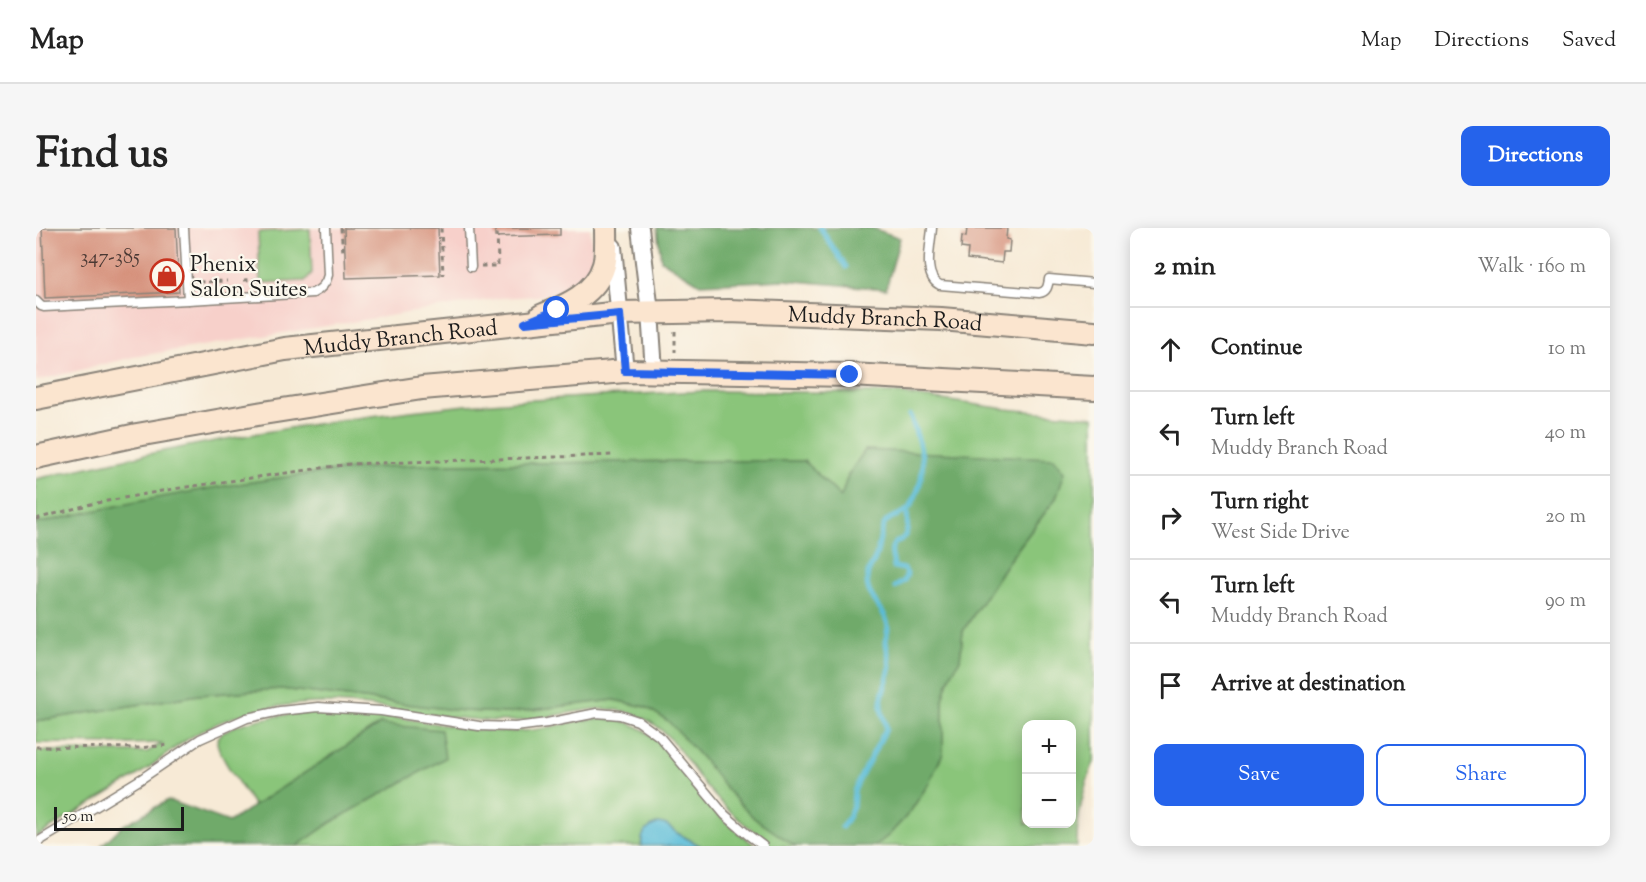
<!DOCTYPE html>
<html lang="en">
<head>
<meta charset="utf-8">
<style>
  body { margin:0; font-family:"Sorts Mill Goudy",serif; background:#f6f6f6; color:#222 }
  .controls { position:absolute; right:18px; bottom:18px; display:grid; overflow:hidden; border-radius:12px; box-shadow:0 3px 15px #0003 }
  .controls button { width:54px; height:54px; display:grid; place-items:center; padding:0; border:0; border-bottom:2px solid #e0e0e0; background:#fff; color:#222; font:30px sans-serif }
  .scale { position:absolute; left:18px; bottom:15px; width:130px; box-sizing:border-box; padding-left:6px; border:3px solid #1c1c1c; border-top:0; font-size:16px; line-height:21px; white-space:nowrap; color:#1c1c1c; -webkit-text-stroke:4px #fbf7ec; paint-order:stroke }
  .stop { position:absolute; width:18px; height:18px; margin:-14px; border:4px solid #2563eb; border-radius:50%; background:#fff }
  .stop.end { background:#2563eb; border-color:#fff; box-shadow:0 2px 6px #0008 }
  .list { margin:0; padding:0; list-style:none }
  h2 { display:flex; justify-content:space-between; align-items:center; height:78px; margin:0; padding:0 24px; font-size:26px }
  h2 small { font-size:20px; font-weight:400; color:#767676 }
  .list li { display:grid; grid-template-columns:39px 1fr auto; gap:18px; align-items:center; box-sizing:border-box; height:84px; padding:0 24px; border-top:2px solid #e0e0e0 }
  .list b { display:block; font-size:22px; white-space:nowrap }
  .list p { margin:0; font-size:20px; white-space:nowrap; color:#767676 }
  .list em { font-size:20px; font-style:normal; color:#767676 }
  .actions { display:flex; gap:12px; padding:18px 24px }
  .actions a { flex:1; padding:14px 0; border:2px solid #2563eb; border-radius:12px; text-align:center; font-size:21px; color:#2563eb }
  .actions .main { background:#2563eb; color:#fff }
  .icon { flex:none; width:33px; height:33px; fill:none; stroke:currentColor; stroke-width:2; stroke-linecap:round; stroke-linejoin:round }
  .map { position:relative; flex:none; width:1058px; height:618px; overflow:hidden; border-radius:12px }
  header { display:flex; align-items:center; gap:36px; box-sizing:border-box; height:84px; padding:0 30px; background:#fff; border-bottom:2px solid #e0e0e0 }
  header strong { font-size:28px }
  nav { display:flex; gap:33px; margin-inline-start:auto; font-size:21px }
  .intro { display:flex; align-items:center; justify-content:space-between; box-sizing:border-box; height:144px; padding:0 36px }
  h1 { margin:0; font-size:42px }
  .button { padding:15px 27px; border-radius:12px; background:#2563eb; color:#fff; font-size:21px; font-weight:700 }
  main { display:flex; gap:36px; padding:0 36px }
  aside { flex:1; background:#fff; border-radius:12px; box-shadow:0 3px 15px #0003 }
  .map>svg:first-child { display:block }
  .built { fill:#f7d0ca }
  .green { fill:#8ac57a; stroke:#53704b; stroke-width:1.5; fill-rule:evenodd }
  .forest { fill:#6faa6a; stroke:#466343; stroke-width:1.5 }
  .water { fill:#59bcd8; stroke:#3a6c7a; stroke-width:1.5 }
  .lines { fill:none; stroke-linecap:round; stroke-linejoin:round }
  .stream { stroke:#59bcd8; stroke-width:5 }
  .building { fill:#d6917c }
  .lane-casing { stroke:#8a8379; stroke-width:11 }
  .street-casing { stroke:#8a8379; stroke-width:20 }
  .secondary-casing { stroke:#8a8379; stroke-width:26 }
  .path { stroke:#8a8379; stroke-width:3; stroke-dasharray:4.5 4.5; stroke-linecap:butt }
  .lane { stroke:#fff; stroke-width:8 }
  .street { stroke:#fff; stroke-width:16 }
  .secondary { stroke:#fbe5cf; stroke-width:22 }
  .route { stroke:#2563eb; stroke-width:8 }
  .labels { text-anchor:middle; stroke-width:4.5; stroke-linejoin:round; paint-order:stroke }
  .number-label { font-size:20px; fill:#4a3934 }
  .poi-label { font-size:22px; fill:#1c1c1c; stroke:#fbf7ec; text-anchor:start }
  .street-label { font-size:22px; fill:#1c1c1c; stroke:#fbf7ec }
</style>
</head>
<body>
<header>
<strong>Map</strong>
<nav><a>Map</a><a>Directions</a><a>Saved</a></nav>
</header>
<div class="intro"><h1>Find us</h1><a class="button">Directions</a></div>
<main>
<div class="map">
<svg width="1058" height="618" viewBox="0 0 1058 618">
  <rect width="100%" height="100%" fill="#fbf7ec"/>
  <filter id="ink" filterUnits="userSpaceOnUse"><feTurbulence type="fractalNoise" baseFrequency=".0167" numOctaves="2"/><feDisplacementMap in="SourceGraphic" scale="12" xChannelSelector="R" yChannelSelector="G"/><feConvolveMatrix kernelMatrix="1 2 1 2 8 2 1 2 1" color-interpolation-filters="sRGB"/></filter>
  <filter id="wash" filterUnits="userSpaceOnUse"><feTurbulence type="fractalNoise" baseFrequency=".008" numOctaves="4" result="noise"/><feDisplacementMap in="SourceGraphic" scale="24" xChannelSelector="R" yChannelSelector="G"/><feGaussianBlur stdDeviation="1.35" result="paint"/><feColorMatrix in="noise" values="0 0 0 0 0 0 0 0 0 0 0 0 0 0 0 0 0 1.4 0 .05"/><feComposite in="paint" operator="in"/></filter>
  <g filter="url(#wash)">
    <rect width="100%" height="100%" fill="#f7ead6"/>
    <polygon class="built" points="0,0 554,0 558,38 536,63 517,67 465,70 97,129 0,153"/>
    <g class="green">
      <polygon points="274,1 276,45 269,53 224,55 222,4"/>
      <path d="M667 163 857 165 970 181 1058 189V534C1048 557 1040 594 1041 618H839L853 607 874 584 893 555 907 525V471L914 449 924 431 927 403 971 335 1020 270 812 247 805 270 768 233C680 232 592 234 504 235 442 236 380 235 318 241 211 252 105 272 0 296V251C142 217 285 191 431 177 509 170 588 167 667 163ZM990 496H1036V596H990Z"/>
      <path d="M245 461 428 483 470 485 578 472 610 479 633 493 666 530 693 564 718 590 759 618C752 618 742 618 736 618 729 615 721 606 715 601 698 588 683 574 669 557 651 535 638 508 613 493 566 466 524 493 476 493 414 494 353 476 291 475 244 474 192 485 152 511 133 523 116 539 97 550 65 570 32 589 0 609V523L111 524 127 515 92 516 0 515V493L162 467Z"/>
      <path d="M281 484C313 485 345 487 377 492 412 497 449 506 486 503 525 501 564 479 602 499 630 513 643 542 663 566 679 586 699 602 720 618H665L641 605 627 596 605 615 606 618H261L294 595 344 496 218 578C211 566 180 525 181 513 184 492 264 485 281 484Z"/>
    </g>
    <g class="forest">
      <polygon points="621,0 836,0 864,10 850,61 748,52 664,56 625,32"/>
      <path d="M829 222 1018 230 1029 244 1020 270 971 335 927 403 924 431 914 449 907 471V525L893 555 874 584 853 607 839 618H759L718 590 693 564 666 530 632 493 610 479 578 472 470 485 428 483 245 461 162 467 0 493V296C104 271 211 252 318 241 380 235 443 236 505 235 593 234 680 232 768 233L805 269 812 247Z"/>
      <polygon points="344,496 405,502 409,530 294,595 261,618 65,618 86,598 132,572 193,594"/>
    </g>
    <path class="water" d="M623 595 631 597 641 605 665 618H606C604 605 612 599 623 595Z"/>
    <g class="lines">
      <g class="stream">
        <polyline points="784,0 810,39"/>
        <path d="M859 359 868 353 871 346 868 341 858 339C858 333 854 325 856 320 858 313 862 314 866 311 874 304 871 291 871 282"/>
        <path d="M806 599 813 588 817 578 818 563 826 546 850 501C850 491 844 484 845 475 846 464 851 454 853 444 856 431 850 424 850 412 850 408 852 403 852 398 849 377 826 369 832 345 834 339 838 334 840 328 843 318 844 306 848 297 853 287 864 289 871 282 875 279 878 272 880 267 893 236 884 217 874 187"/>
      </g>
    </g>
    <g id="blocks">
      <g class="building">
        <polygon points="6,0 140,0 143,64 9,70"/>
        <polygon points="308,0 402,0 404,47 310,50"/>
        <polygon points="459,0 524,0 524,7 459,9"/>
        <polygon points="931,0 971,0 970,11 974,12 973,24 967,24 966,35 931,31 932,21 925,20 926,8 930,9"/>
      </g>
    </g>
  </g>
  <g filter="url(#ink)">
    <use href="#blocks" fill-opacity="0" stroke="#8a8379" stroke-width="1.5"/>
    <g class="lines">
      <g class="lane-casing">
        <g id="lane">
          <path d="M148 0 152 72 277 65C286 61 290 56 292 47L290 0"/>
          <polyline points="433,0 435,39"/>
          <path d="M896 0C895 16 886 49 904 57L1003 65C1011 64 1012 58 1013 51L1058 55"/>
          <polyline points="0,73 5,78 8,79 152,72"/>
          <polyline points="0,615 105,551 164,511 211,490 244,483 282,479 345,483 443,498 479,499 511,495 561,485 584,487 602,493 623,508 689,587 711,606 727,618"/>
        </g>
      </g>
      <g class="street-casing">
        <g id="street">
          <polyline points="604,0 614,84 618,143"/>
          <polyline points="577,19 589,143"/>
        </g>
      </g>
      <g class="secondary-casing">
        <g id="secondary">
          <path d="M505 88C530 78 560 66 568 37 571 26 570 12 570 0"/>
          <path id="s1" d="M0 170 249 121 584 85 692 83 905 91 1058 104"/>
          <polyline points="0,229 101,207 227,185 386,160 589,143 814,147 1058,160"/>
        </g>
      </g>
      <g class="path">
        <polyline points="305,0 307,25"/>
        <polyline points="405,0 407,47"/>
        <polyline points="445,38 462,38 461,0"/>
        <polyline points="208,52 224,51"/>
        <polyline points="163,54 191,53"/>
        <polyline points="639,103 639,124"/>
        <polyline points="0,291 55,276 137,261 314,236 578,227"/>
        <polyline points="0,519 103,520 133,517"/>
      </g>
      <use href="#lane" class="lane"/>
      <use href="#street" class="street"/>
      <use href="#secondary" class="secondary"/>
    </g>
  </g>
  <g class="lines" filter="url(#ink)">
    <polyline class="route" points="521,82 489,95 584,86 589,143 814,147"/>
  </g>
  <defs>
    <g id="shop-ring" transform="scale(1.725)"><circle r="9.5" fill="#fbf7ec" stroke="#c8321e" stroke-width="1.5"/><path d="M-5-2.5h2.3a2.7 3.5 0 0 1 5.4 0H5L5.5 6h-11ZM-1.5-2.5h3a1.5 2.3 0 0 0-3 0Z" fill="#c8321e"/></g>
  </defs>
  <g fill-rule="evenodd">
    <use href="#shop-ring" x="131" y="48"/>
  </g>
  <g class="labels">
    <g class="number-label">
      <text x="74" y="35">347-385</text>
    </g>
    <g class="poi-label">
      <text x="154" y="43">Phenix<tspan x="154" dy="25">Salon Suites</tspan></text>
    </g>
    <g class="street-label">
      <text dy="8" stroke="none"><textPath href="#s1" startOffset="856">Muddy Branch Road</textPath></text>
      <text dy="8" stroke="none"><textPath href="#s1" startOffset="370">Muddy Branch Road</textPath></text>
    </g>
  </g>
</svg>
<div class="controls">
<button>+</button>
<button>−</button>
</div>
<div class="scale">50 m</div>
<div class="stop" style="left:521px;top:82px"></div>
<div class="stop end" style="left:814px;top:147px"></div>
</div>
<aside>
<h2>2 min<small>Walk · 160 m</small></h2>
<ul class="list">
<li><svg class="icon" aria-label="ahead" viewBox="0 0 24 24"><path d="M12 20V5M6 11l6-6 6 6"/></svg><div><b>Continue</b></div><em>10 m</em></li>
<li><svg class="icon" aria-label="left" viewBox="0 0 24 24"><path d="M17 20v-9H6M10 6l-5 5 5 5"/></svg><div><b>Turn left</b><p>Muddy Branch Road</p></div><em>40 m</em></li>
<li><svg class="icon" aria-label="right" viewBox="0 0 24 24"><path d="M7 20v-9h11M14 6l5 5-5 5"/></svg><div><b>Turn right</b><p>West Side Drive</p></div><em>20 m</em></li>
<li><svg class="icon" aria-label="left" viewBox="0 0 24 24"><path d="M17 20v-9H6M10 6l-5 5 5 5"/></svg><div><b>Turn left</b><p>Muddy Branch Road</p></div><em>90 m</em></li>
<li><svg class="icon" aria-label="arrive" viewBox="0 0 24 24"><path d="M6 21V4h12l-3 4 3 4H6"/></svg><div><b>Arrive at destination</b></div></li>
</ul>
<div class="actions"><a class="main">Save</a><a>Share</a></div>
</aside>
</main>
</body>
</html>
